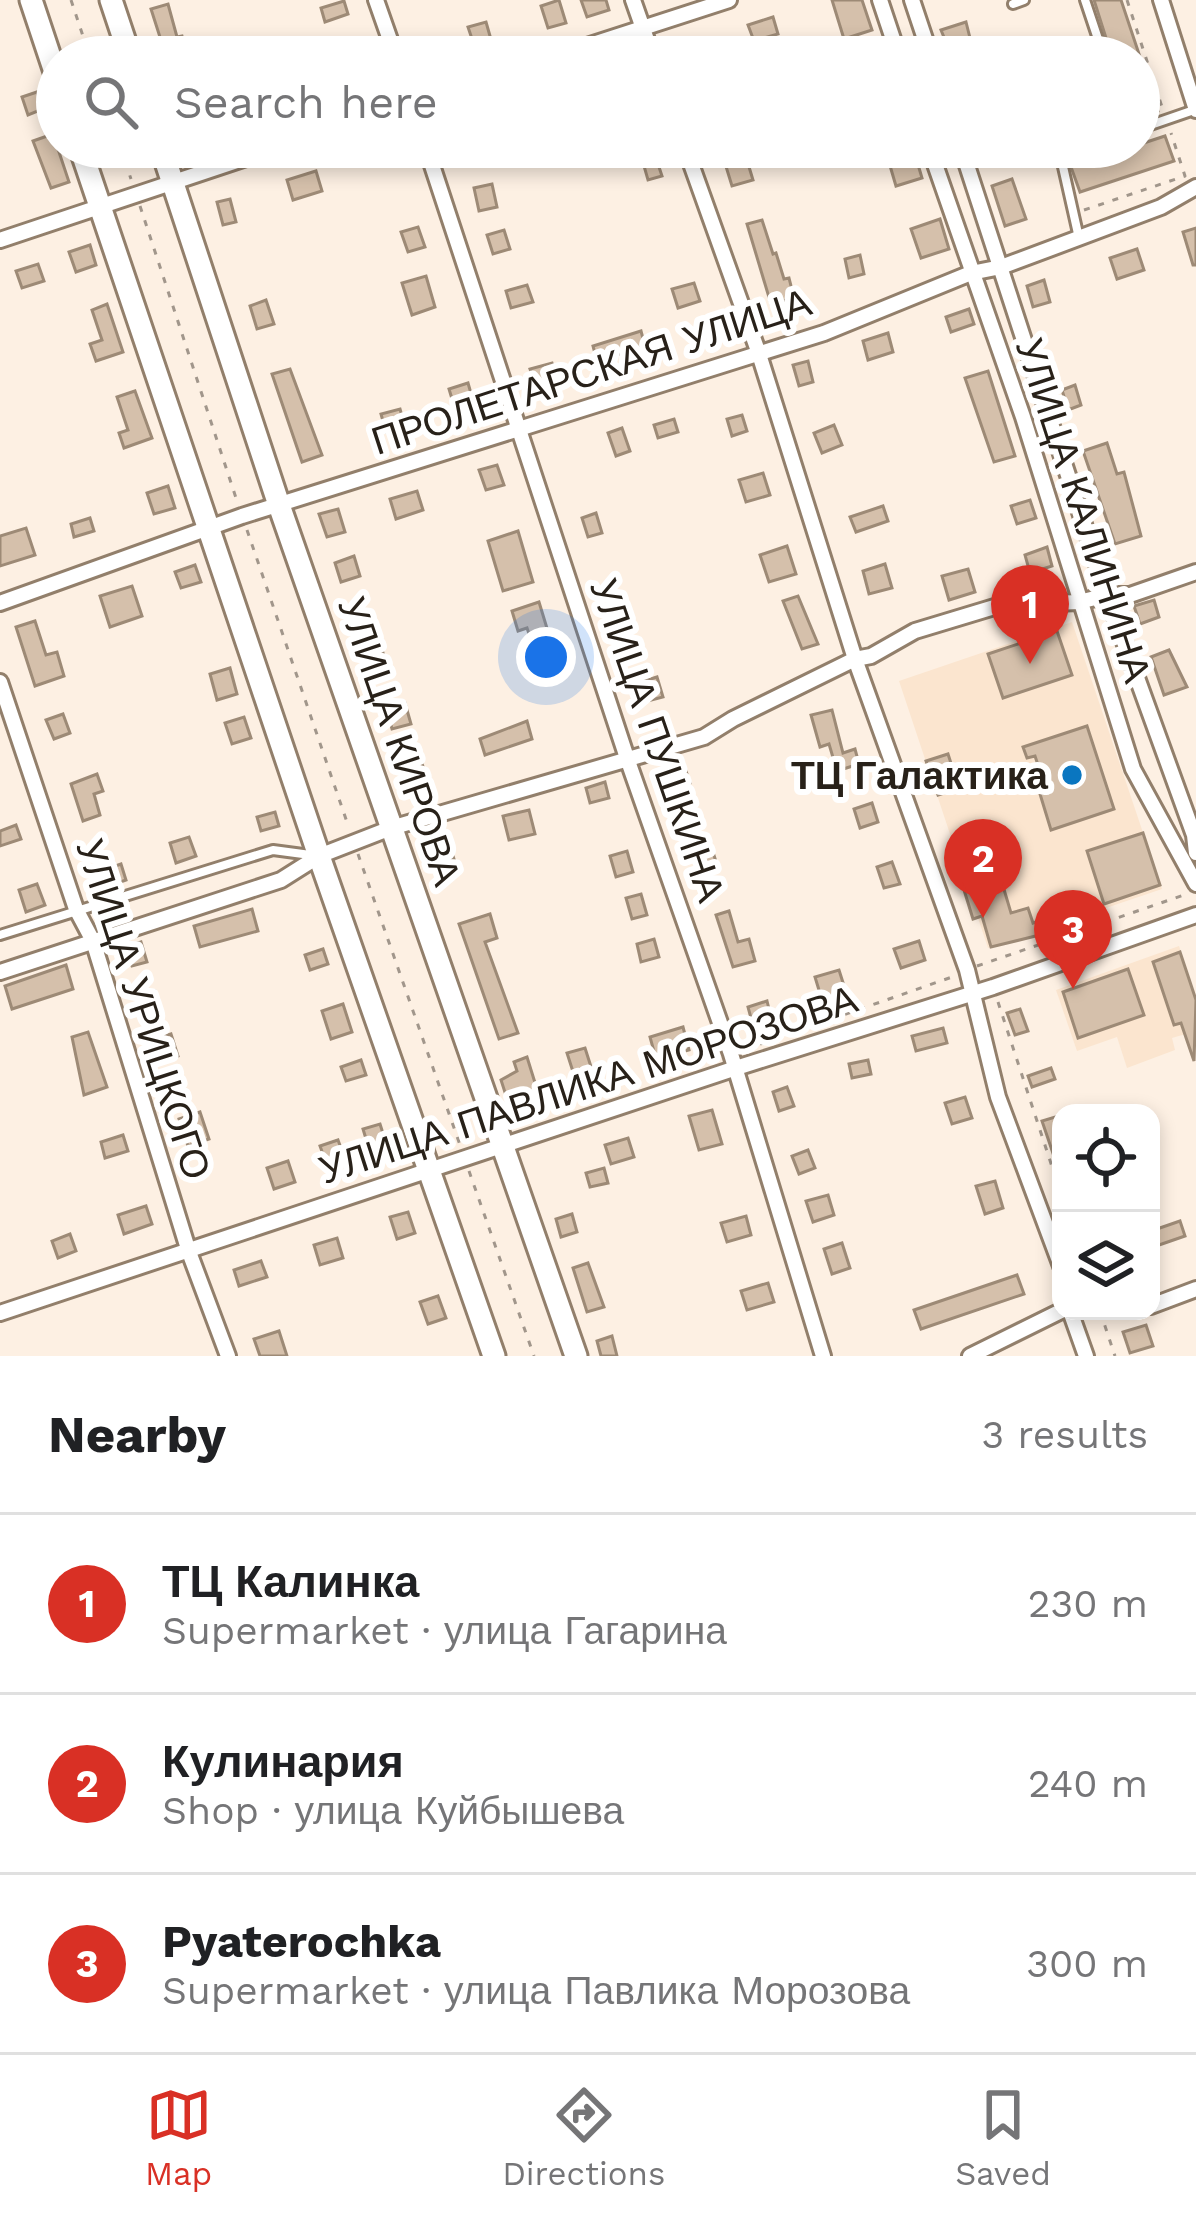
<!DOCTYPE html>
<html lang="en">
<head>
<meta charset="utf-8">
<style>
  body { margin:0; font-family:"Work Sans",sans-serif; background:#f2f2f2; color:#202124 }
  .controls { position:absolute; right:36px; bottom:36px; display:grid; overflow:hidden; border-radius:24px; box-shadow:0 6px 18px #0003 }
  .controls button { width:108px; height:108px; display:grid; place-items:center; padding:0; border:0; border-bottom:3px solid #e0e0e0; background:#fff; color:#202124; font:60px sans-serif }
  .you { position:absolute; left:546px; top:657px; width:42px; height:42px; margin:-30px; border:9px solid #fff; border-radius:50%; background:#1a73e8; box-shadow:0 0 0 18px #1a73e833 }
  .badge { display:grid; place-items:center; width:78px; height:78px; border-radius:50%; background:#d93025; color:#fff; font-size:39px; font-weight:700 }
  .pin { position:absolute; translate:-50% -99px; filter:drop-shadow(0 3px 6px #0008) }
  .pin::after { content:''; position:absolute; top:63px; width:42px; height:36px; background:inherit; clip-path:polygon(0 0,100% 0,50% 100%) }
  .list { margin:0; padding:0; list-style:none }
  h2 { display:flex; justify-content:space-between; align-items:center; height:156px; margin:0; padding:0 48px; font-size:51px }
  h2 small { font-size:39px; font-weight:400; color:#757577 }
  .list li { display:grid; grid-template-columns:78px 1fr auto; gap:36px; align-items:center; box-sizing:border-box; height:180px; padding:0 48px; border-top:3px solid #e0e0e0 }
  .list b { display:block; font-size:45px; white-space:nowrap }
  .list p { margin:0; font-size:39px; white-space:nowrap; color:#757577 }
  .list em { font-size:39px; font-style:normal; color:#757577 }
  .icon { flex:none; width:66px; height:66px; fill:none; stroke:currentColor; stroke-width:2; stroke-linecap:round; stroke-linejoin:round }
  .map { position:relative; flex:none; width:1196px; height:1356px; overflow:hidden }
  .search { position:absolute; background:#fff; box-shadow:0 6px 18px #0003; left:36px; right:36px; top:36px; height:132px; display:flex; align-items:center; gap:30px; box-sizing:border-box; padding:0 42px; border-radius:66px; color:#757577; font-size:45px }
  .sheet { height:696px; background:#fff }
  nav { display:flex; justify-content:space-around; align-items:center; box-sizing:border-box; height:168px; border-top:3px solid #e0e0e0; background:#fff; font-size:33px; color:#757577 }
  nav a { display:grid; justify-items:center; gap:6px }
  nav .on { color:#d93025 }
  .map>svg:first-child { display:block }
  .built { fill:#fbe5cf }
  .building { fill:#d5c0ab; stroke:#9d8a76; stroke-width:3 }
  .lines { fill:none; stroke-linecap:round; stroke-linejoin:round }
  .lane-casing { stroke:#927f6b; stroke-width:14 }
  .street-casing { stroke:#927f6b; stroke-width:20 }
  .primary-casing { stroke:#927f6b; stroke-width:27 }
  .path { stroke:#a1968b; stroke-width:3; stroke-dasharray:6 9; stroke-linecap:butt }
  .lane { stroke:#fff; stroke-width:8 }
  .street { stroke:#fff; stroke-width:14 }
  .primary { stroke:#fff; stroke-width:21 }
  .poi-dot { fill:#0a76c0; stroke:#fff; stroke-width:4.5 }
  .labels { text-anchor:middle; stroke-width:12; stroke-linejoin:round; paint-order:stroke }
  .street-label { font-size:39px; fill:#282119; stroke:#fff }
  .poi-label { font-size:39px; font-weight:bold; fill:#282119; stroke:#fff; text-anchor:end }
</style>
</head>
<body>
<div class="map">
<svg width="1196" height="1356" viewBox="0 0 1196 1356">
  <rect width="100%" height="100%" fill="#fdf0e3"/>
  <g class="built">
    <polygon points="1072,622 1162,889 988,948 899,681"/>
    <polygon points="1179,946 1196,998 1196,1031 1172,1038 1175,1050 1127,1068 1117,1037 1077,1051 1056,990"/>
  </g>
  <g class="building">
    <polygon points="559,0 566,23 548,28 541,6"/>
    <polygon points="581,0 606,0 609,10 587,17"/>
    <polygon points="832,0 862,0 872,30 844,39"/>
    <polygon points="1094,0 1121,0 1140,57 1112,57"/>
    <polygon points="344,1 348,14 325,22 321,8"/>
    <polygon points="168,4 177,37 182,36 186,51 166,56 151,9"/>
    <polygon points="773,17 778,34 754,41 748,25"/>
    <polygon points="486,22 492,43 475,48 468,27"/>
    <polygon points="966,22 970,38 965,39 970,57 952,57 941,30"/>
    <polygon points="707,39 713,57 690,57 686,46"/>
    <polygon points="1139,61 1158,111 1139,117"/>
    <polygon points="37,92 43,109 28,115 22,97"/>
    <polygon points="53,134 69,182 51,188 33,141"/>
    <polygon points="1165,136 1174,161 1080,192 1071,167"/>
    <polygon points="720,147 743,147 753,180 732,186"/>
    <polygon points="980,147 1007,147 1010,157 986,165"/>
    <polygon points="914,151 922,178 896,186 888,159"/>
    <polygon points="655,155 662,176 648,180 642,159"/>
    <polygon points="316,171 322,191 293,200 287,180"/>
    <polygon points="1012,179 1026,219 1005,226 992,186"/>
    <polygon points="492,184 497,207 479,211 474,188"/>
    <polygon points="230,199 236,222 223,225 217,202"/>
    <polygon points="940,219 949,249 921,258 911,229"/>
    <polygon points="762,220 773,254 776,253 784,279 789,278 794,298 771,304 747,224"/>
    <polygon points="418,227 425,247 408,252 401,232"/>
    <polygon points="1196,228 1196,265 1193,265 1183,232"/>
    <polygon points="504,230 510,249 493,254 487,235"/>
    <polygon points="90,245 96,265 76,272 69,252"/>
    <polygon points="1137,249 1144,270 1117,279 1110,258"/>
    <polygon points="860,255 864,274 849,278 845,259"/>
    <polygon points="38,264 44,281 22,288 16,271"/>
    <polygon points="426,276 435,307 412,315 402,283"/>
    <polygon points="1044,280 1050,302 1033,307 1027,286"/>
    <polygon points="694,283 700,301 678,308 672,289"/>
    <polygon points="527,285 533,302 511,308 506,291"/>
    <polygon points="266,300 274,324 257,329 250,306"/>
    <polygon points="107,304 123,352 96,361 90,344 102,340 92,310"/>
    <polygon points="969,309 974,324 951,332 946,317"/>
    <polygon points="641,331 645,346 597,361 593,346"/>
    <polygon points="888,333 893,352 868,360 863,341"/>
    <polygon points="808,361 813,382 799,386 793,365"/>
    <polygon points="552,363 556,376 535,383 530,369"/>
    <polygon points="290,369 322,455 302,462 272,374"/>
    <polygon points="988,371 1015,456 994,462 965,378"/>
    <polygon points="468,383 474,404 455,409 449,389"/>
    <polygon points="1075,385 1081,405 1068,410 1062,390"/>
    <polygon points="135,391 152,438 124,448 119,433 128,430 117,397"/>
    <polygon points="400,409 405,427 386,432 381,414"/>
    <polygon points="742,415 747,431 732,436 727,419"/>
    <polygon points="674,419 678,432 658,438 654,425"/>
    <polygon points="834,425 842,445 822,453 814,433"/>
    <polygon points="622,428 630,451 616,456 608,433"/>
    <polygon points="1107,443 1117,474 1124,472 1141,536 1115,544 1083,451"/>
    <polygon points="497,465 504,485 486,490 479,470"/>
    <polygon points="763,473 770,495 746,502 739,480"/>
    <polygon points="168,486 175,508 154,514 147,493"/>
    <polygon points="417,491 423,510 396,519 390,499"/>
    <polygon points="1030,500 1036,518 1017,524 1011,506"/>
    <polygon points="883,506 888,521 856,532 850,517"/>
    <polygon points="338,509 345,532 327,537 319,514"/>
    <polygon points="596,513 602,533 588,537 582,518"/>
    <polygon points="90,518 94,531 74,537 71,524"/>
    <polygon points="26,528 35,555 0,566 0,536"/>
    <polygon points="518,531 533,582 503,591 488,541"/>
    <polygon points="787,546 796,574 769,582 760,555"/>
    <polygon points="1047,547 1052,566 1030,573 1025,555"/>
    <polygon points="354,556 360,576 341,582 335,563"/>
    <polygon points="885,564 892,588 869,594 863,571"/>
    <polygon points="195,565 201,582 181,588 175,572"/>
    <polygon points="968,569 975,592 949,600 942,576"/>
    <polygon points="132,586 142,616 110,627 100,596"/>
    <polygon points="798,596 818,644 802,649 783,601"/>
    <polygon points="1154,600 1159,617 1140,624 1134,606"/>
    <polygon points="539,602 556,658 539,663 527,628 518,631 512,611"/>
    <polygon points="35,621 46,655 57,652 64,676 35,686 16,627"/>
    <polygon points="1057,631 1072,675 1003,698 988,654"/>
    <polygon points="382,649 388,672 373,676 367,653"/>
    <polygon points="1169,650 1187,687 1164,695 1151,657"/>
    <polygon points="230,668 237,694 217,700 210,674"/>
    <polygon points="657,677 663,697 644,702 638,683"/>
    <polygon points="405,703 411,724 392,729 386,708"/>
    <polygon points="832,710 843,753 855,749 859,764 837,771 829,744 820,747 811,715"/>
    <polygon points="63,714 70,733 54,739 46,720"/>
    <polygon points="244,717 251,738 232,744 225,723"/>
    <polygon points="527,721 532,739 485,755 480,739"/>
    <polygon points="1087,726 1114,809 1051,830 1040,794 1047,792 1035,756 1027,758 1023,747"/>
    <polygon points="948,754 959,788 938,795 926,761"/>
    <polygon points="420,757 426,776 411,781 404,762"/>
    <polygon points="682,759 690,783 673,788 665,764"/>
    <polygon points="97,774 103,791 94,794 100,815 83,821 71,784"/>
    <polygon points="605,782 609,798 590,803 586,788"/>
    <polygon points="872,803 878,822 860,828 854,809"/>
    <polygon points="529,810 535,834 509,840 503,816"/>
    <polygon points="275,812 279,826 261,831 257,817"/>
    <polygon points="16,825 21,839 0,846 0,831"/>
    <polygon points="1143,833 1160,885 1104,904 1087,851"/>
    <polygon points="189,837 196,856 176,863 170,843"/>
    <polygon points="447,837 454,859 438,864 431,842"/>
    <polygon points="712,849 718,868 702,873 696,854"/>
    <polygon points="627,851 633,872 616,877 610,856"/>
    <polygon points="892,862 900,884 884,888 877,867"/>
    <polygon points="121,864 126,880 109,886 104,870"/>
    <polygon points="997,866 1011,913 1028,908 1033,923 1063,913 1068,928 991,947 982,916 973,919 960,877"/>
    <polygon points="37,884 45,905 26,912 19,890"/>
    <polygon points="641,894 647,915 632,919 626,898"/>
    <polygon points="252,909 258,931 200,947 194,926"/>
    <polygon points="729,911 738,942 749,939 755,961 733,967 716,915"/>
    <polygon points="490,914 497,938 485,942 518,1033 499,1039 459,924"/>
    <polygon points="654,939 659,957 641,962 637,944"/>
    <polygon points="919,941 925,960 901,968 894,949"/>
    <polygon points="141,942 147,962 132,966 126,947"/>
    <polygon points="323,949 328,964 310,970 305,955"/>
    <polygon points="1180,952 1196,1000 1194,1061 1181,1023 1174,1025 1153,962"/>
    <polygon points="66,965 73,989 12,1009 5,986"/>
    <polygon points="1128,969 1144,1015 1078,1038 1063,992"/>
    <polygon points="839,970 846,992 822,1000 815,977"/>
    <polygon points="155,991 162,1013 148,1018 141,996"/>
    <polygon points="767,1001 771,1017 752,1022 748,1007"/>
    <polygon points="343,1004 352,1032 331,1039 322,1011"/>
    <polygon points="1020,1009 1028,1031 1015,1035 1007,1013"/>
    <polygon points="683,1027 689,1050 656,1059 650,1037"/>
    <polygon points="943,1028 947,1043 916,1051 912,1036"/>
    <polygon points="88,1032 107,1087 84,1095 72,1037"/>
    <polygon points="171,1034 178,1056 163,1060 156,1039"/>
    <polygon points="585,1048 593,1073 575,1078 567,1053"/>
    <polygon points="527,1057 541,1102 511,1111 501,1080 517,1071 514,1062"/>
    <polygon points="361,1060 366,1075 346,1081 341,1067"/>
    <polygon points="868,1060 871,1074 852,1078 849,1064"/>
    <polygon points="1051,1068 1055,1079 1032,1087 1028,1076"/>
    <polygon points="787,1087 794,1106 779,1111 773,1092"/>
    <polygon points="965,1097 972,1118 952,1124 945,1103"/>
    <polygon points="712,1110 722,1144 699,1150 689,1116"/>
    <polygon points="200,1112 209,1139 188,1146 179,1119"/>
    <polygon points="1055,1117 1061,1135 1059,1171 1042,1121"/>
    <polygon points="380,1124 387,1146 370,1152 363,1129"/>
    <polygon points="123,1135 128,1151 105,1158 101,1142"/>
    <polygon points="628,1138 634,1157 611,1164 605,1145"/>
    <polygon points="338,1140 346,1162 328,1168 320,1146"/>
    <polygon points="808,1150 815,1168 799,1174 792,1156"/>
    <polygon points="288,1161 295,1182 274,1189 267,1168"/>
    <polygon points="604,1168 608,1183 590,1187 586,1173"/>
    <polygon points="995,1181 1003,1208 985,1214 976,1186"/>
    <polygon points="828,1195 834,1215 813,1222 806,1201"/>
    <polygon points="146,1206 152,1224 124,1234 118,1215"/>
    <polygon points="408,1212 415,1233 397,1239 390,1217"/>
    <polygon points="572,1214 577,1232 561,1237 556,1219"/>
    <polygon points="746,1216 751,1235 727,1242 721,1223"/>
    <polygon points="1180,1221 1185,1236 1159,1245 1154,1230"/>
    <polygon points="70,1234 76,1251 58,1258 52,1241"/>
    <polygon points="337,1238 343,1258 320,1265 314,1245"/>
    <polygon points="842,1243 850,1268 832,1274 824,1249"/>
    <polygon points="261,1261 267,1277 239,1286 234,1270"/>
    <polygon points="588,1263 604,1307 587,1312 573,1268"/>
    <polygon points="1017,1275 1024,1294 921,1329 914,1310"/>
    <polygon points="768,1283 774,1302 747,1310 741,1291"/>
    <polygon points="438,1296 446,1318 428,1324 420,1302"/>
    <polygon points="1146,1325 1153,1346 1130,1353 1123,1332"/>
    <polygon points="279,1331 287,1356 260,1356 254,1339"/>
    <polygon points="612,1336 617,1356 601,1356 597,1341"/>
  </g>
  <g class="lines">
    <g class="lane-casing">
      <g id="lane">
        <polyline points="1085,0 1104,57"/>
        <polyline points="1013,4 1024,0"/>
        <polyline points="1139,129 1194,110"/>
        <polyline points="1079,238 1061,158 1089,147"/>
        <polyline points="0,935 273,850 318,856"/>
      </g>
    </g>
    <g class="street-casing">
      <g id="street">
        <polyline points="376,0 396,57"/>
        <polyline points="633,0 653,57"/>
        <polyline points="880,0 899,57"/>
        <polyline points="912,0 931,57"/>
        <polyline points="1161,0 1196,110"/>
        <polyline points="553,57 729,0"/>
        <polyline points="426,147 628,761 731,1054 823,1356"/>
        <polyline points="685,147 758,351 855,659 967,970 998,1097 1061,1266"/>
        <polyline points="929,147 1023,417 1133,769 1196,884"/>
        <polyline points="961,147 1107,595 1194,835 1196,853"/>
        <polyline points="0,240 279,147"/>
        <polyline points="0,603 242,516 824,333 971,273 1001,267 1161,207 1196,187"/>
        <polyline points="0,682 76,909 93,941 189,1252 228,1356"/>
        <polyline points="0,972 281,880 319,856 391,828 704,737 733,719 855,659 871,656 915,631 1001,605 1079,602 1107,595 1130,595 1196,572"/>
        <polyline points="1151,1306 1196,1289"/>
        <polyline points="1070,1311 1086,1356"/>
        <polyline points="0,1313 736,1068 993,987 1196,915"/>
        <polyline points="970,1356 1061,1311"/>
      </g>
    </g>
    <g class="primary-casing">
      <g id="primary">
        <polyline points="31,0 57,78"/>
        <polyline points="111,0 130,57"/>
        <polyline points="80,147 319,856 494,1356"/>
        <polyline points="161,147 279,505 576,1356"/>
      </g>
    </g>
    <g class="path">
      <polyline points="71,0 90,57"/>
      <polyline points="1127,0 1162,107"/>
      <polyline points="120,147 131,179"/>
      <polyline points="140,206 238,504"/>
      <polyline points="1084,210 1185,176 1171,133"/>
      <polyline points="247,530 349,828"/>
      <polyline points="358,854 460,1145"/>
      <polyline points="977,966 1184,895"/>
      <polyline points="998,1002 1061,1194"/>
      <polyline points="746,1049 952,977"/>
      <polyline points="469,1171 534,1356"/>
      <polyline points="1100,1311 1115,1356"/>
    </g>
    <use href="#lane" class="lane"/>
    <use href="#street" class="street"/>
    <use href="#primary" class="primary"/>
  </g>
  <circle class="poi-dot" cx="1072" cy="775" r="12"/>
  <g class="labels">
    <g class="street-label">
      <text transform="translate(591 371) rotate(-18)" y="14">ПРОЛЕТАРСКАЯ УЛИЦА</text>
      <text transform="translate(1084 510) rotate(72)" y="14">УЛИЦА КАЛИНИНА</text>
      <text transform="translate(658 740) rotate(71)" y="14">УЛИЦА ПУШКИНА</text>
      <text transform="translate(400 741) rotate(71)" y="14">УЛИЦА КИРОВА</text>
      <text transform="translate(144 1009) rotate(72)" y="14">УЛИЦА УРИЦКОГО</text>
      <text transform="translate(588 1084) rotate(-18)" y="14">УЛИЦА ПАВЛИКА МОРОЗОВА</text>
    </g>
    <g class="poi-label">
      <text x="1048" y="789">ТЦ Галактика</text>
    </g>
  </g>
</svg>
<div class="controls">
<button><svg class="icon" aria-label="locate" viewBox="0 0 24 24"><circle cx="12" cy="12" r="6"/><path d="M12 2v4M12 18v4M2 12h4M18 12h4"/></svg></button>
<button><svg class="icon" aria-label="layers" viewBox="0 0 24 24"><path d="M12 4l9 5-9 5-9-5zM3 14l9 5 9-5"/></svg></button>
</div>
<div class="you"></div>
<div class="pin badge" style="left:1030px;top:664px">1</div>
<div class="pin badge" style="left:983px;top:918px">2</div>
<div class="pin badge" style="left:1073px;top:989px">3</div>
<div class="search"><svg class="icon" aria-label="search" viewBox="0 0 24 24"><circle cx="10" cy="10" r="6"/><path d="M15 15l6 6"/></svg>Search here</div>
</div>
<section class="sheet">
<h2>Nearby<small>3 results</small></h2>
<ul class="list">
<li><span class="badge">1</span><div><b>ТЦ Калинка</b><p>Supermarket · улица Гагарина</p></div><em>230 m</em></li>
<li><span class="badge">2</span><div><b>Кулинария</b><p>Shop · улица Куйбышева</p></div><em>240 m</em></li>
<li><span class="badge">3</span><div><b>Pyaterochka</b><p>Supermarket · улица Павлика Морозова</p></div><em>300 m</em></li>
</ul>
</section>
<nav>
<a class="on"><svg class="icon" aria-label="map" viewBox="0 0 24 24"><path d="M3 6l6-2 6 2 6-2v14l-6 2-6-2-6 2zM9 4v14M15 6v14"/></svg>Map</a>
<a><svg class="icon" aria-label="directions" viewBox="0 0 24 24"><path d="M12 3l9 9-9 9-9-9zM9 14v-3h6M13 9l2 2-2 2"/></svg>Directions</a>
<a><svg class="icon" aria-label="saved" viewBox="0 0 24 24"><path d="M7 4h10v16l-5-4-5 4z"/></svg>Saved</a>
</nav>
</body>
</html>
